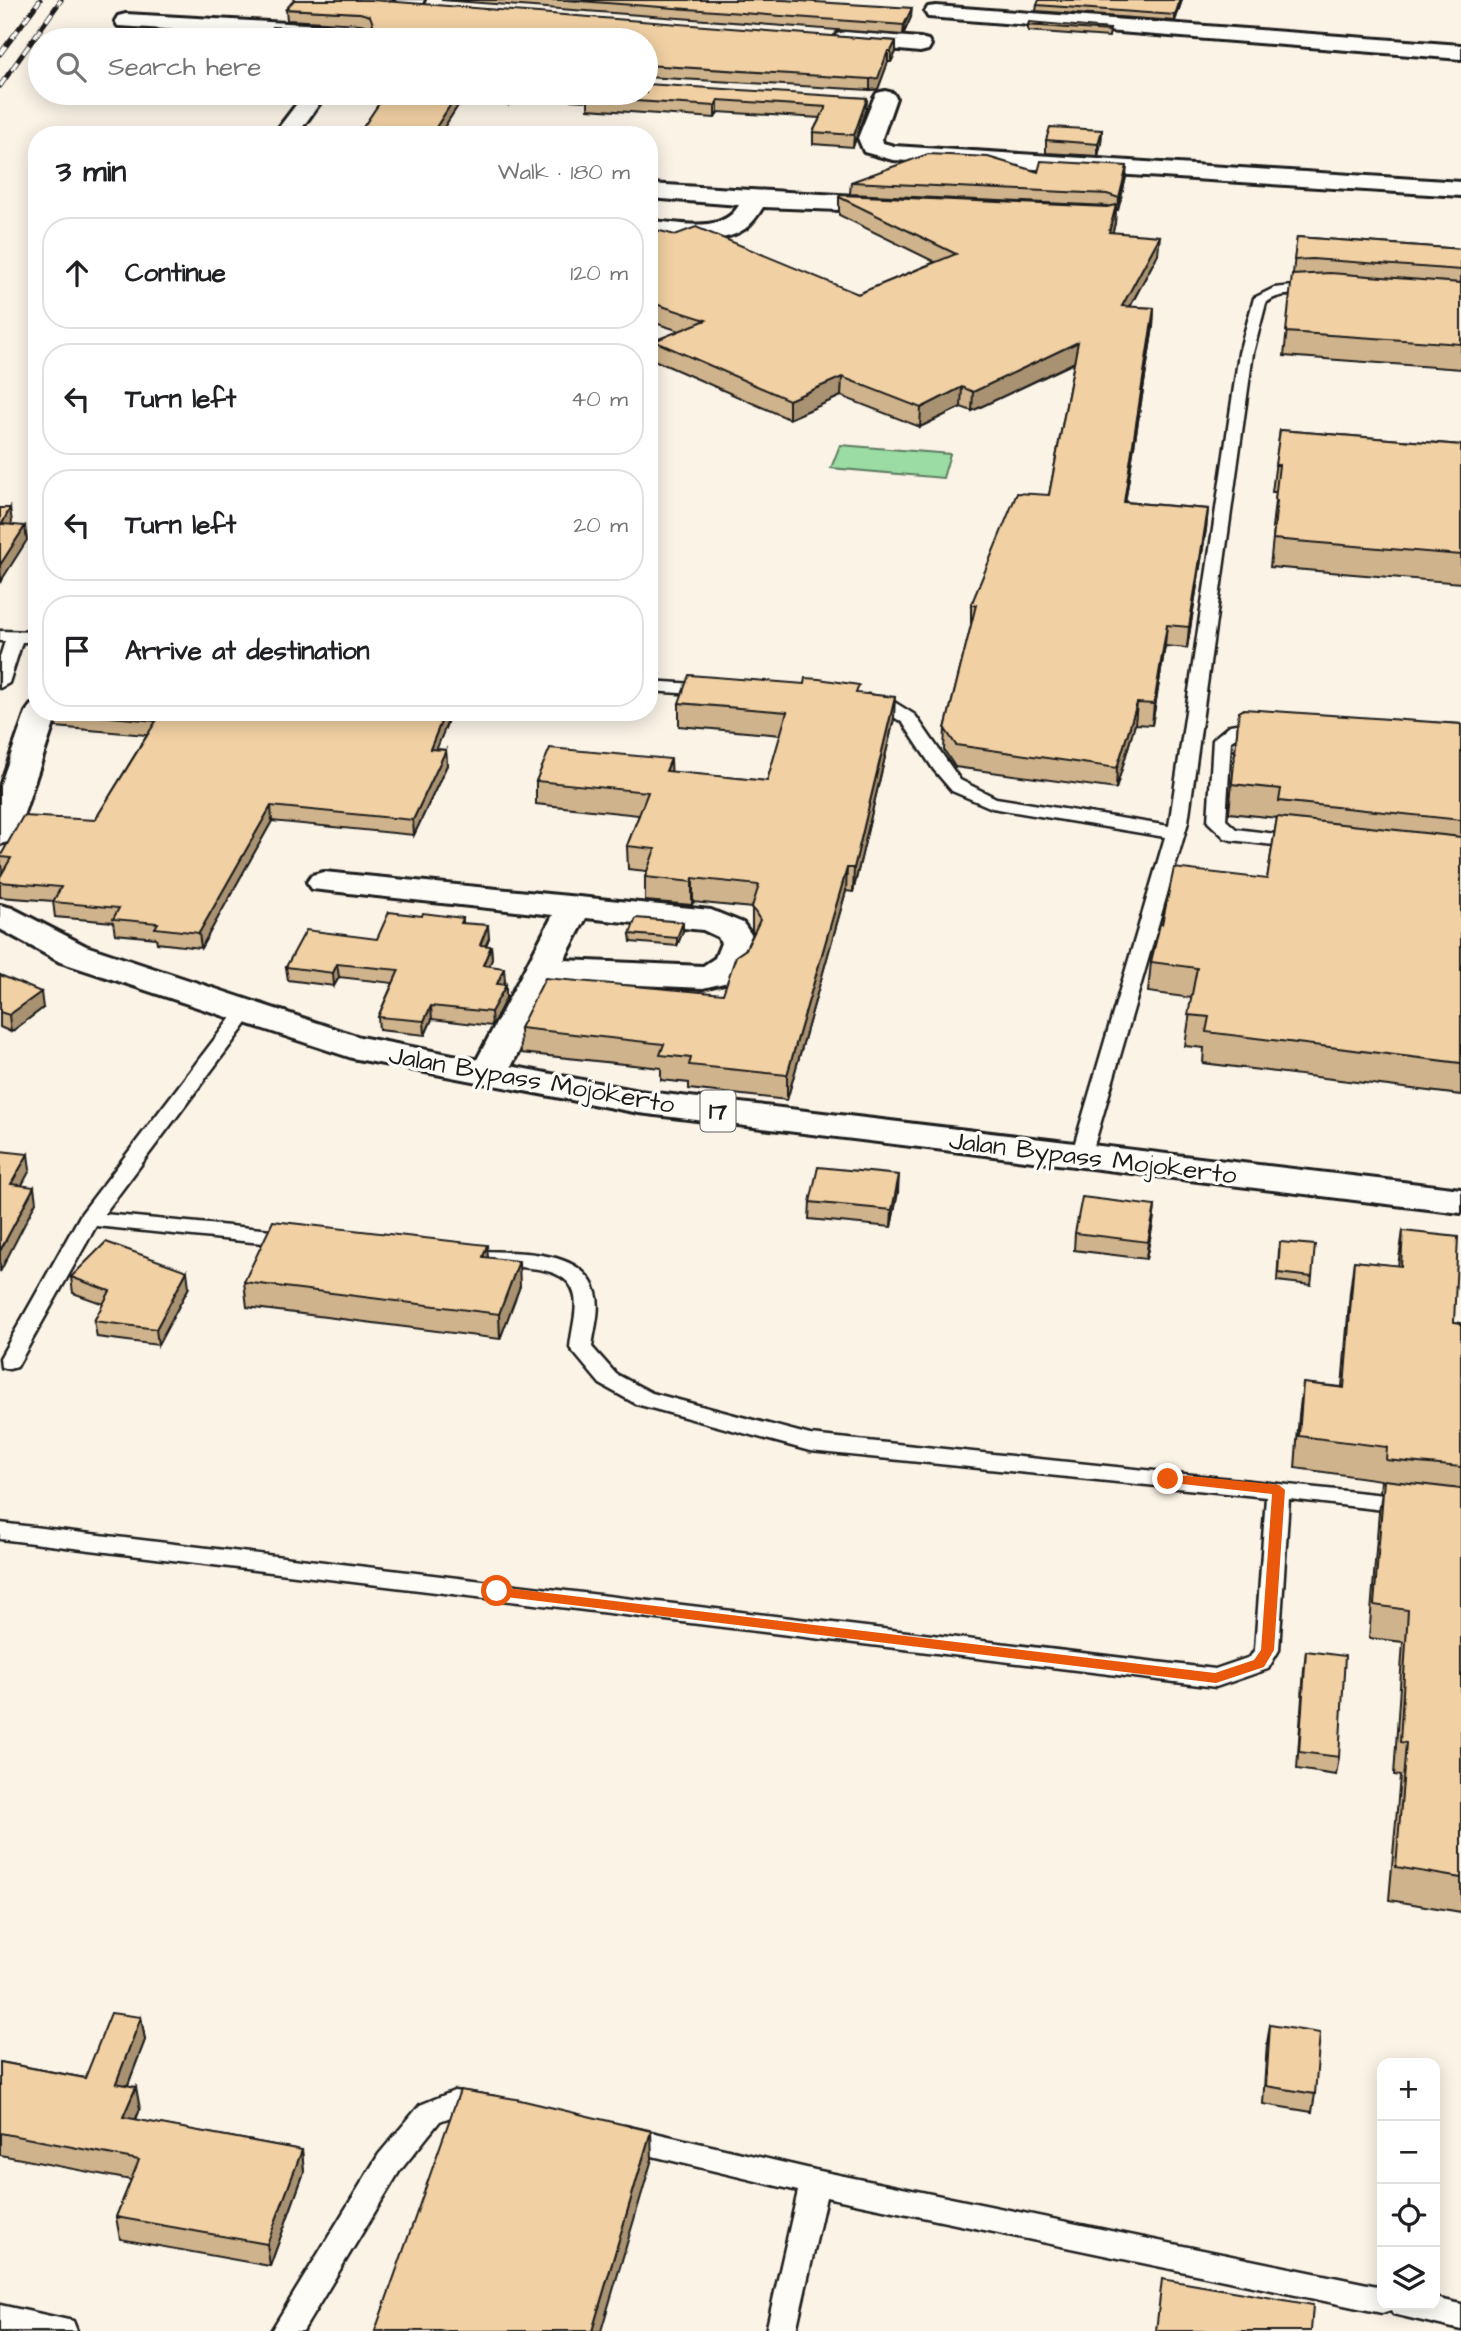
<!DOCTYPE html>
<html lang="en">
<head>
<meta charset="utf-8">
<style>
  body { margin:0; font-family:"Architects Daughter",sans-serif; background:#f2f2f2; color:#202124 }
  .controls { position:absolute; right:21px; bottom:21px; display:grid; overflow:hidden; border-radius:14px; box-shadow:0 4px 18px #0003 }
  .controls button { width:63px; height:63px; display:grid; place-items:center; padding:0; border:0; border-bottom:2px solid #e0e0e0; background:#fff; color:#202124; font:35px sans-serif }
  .stop { position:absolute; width:21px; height:21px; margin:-16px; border:5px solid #ea580c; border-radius:50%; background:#fff }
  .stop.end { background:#ea580c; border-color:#fff; box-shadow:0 2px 7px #0008 }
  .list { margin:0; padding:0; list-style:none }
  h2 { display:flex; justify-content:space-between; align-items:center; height:91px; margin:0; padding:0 28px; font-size:30px }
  h2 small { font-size:23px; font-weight:400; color:#757577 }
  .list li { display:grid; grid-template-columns:46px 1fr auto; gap:21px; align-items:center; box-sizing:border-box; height:112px; margin:0 14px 14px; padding:0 14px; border:2px solid #e0e0e0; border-radius:28px }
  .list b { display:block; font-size:26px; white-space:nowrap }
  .list em { font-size:23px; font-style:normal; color:#757577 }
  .icon { flex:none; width:38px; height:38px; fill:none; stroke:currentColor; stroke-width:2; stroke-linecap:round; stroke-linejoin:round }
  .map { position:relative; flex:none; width:1461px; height:2331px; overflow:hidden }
  .search { position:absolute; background:#fff; box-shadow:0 4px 18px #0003; left:28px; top:28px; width:630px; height:77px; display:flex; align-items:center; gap:18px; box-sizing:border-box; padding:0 24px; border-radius:38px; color:#757577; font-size:26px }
  .panel { position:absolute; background:#fff; box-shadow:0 4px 18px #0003; left:28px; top:126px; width:630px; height:595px; border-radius:28px }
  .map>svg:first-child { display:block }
  .green { fill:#9bdba4; stroke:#5c7c60; stroke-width:2 }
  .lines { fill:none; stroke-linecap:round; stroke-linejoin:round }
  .service-casing { stroke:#1c1c1c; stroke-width:5 }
  .minor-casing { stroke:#1c1c1c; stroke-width:6 }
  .trunk-casing { stroke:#1c1c1c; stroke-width:6 }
  .service { fill:#fdfcf7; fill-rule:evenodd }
  .minor { fill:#fdfcf7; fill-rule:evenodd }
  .trunk { fill:#fdfcf7; fill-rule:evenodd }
  .rail-casing { stroke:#1c1c1c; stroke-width:5 }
  .rail { stroke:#fdfcf7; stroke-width:3.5; stroke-dasharray:10; stroke-linecap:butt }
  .wall { fill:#cfb38c; stroke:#1c1c1c; stroke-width:2 }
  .shaded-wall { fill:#a99272; stroke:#1c1c1c; stroke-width:2 }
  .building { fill:#f1d0a3; stroke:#1c1c1c; stroke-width:2 }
  .route { fill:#ea580c }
  .labels { text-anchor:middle; stroke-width:7; stroke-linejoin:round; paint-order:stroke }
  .shield { fill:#fdfcf7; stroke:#605f5e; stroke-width:2 }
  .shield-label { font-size:24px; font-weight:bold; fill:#1c1c1c }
  .street-label { font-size:26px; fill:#1c1c1c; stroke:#fdfcf7 }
</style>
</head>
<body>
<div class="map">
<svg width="1461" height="2331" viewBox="0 0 1461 2331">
  <rect width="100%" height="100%" fill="#fbf3e6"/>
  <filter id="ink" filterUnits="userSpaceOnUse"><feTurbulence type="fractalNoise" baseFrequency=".0143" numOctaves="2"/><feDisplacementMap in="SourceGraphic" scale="14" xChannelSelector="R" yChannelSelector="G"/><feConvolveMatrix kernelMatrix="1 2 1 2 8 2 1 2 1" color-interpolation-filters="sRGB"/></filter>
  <g filter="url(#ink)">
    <polygon class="green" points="840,445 950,454 943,478 831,468"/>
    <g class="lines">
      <g class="service-casing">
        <g id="service">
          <path d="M1303 285 1319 286 1326 290C1312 301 1285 287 1266 303L1253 353 1188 822 1091 1156 1088 1161H1074L1071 1156 1165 837 992 808 952 791 934 770 903 723 880 708 862 704 859 700 868 695 891 700 915 715 960 780 996 798 1169 826 1239 353 1254 298 1274 288Z"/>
          <polygon points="0,631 37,632 37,642 22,642 9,683 0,688 0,657 5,641 0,641"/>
          <polygon points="649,681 710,685 719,690 710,695 649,691"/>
          <path d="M1236 724 1264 725 1273 730C1261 741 1246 730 1231 741L1226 820 1236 829 1307 838 1309 842 1307 846 1300 848 1231 840 1225 838 1208 822 1213 739 1230 725Z"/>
          <polygon points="246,1005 253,1007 256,1011 104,1214 292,1232 300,1234 303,1239 300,1244 292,1246 96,1226 17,1367 9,1369 1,1367 0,1358 81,1214 239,1007"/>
          <path d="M481 1251C517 1253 583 1248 596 1293 601 1309 594 1330 592 1347L616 1374 652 1393 810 1435 1461 1503V1519L1289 1499 1279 1650 1268 1669 1216 1687 0 1539V1523L1215 1669 1250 1657 1255 1649 1266 1497 810 1451 636 1404 600 1384 570 1348C571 1331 579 1309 574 1293 565 1259 499 1270 473 1263L470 1258 473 1253Z"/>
          <polygon points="454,2091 494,2097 498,2105 494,2113 484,2117 456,2115 440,2121 399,2172 303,2331 271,2331 379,2154 420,2105"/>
          <polygon points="625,2126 815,2170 1382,2287 1382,2305 1435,2305 1435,2298 1461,2304 1461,2330 1393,2314 1391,2310 1382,2313 826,2197 796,2331 766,2331 798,2191 615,2147 611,2138 615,2129"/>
          <polygon points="0,2305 73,2321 77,2331 0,2331"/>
        </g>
      </g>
      <g class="minor-casing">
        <g id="minor">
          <polygon points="397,0 424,0 421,5 388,22 368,40 345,40 372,12"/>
          <polygon points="936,6 1461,45 1461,59 928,17 925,12 928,7"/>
          <polygon points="126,14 323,25 331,27 334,32 331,37 323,39 118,26 115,21 118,16"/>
          <polygon points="845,32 920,38 928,40 931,45 928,50 920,52 837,44 834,39 837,34"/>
          <polygon points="885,91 893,93 896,98 882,138 883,143 894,146 1461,182 1461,196 893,160 864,152 858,138 874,98 877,93"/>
          <polygon points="305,93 327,93 297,135 273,135"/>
          <path d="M649 184 890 198 899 200 902 205 899 210 890 212 763 207C751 227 742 234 718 239L649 235V221C679 222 722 235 739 205L649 198Z"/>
          <polygon points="37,704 37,712 58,712 17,834 12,841 0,844 0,786 26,712 31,705"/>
          <path d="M324 872 711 910 743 923 757 943 744 972 728 982 703 988 554 981 509 1071 503 1079 490 1082 477 1079 471 1071 553 915 312 889 307 882 312 875ZM586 918 703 930 718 937 721 943 715 958 703 966 564 960Z"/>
        </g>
      </g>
      <g class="trunk-casing">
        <polygon id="trunk" points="0,905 12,908 86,946 360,1037 639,1091 1461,1189 1461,1213 639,1113 352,1058 60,962 0,929"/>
      </g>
      <use href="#service" class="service"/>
      <use href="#minor" class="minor"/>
      <use href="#trunk" class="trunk"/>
      <g class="rail-casing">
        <g id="rail">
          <polyline points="0,54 40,0"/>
          <polyline points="0,86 61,0"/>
        </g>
      </g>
      <use href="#rail" class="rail"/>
    </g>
    <g class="wall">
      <polygon points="441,0 783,0 911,17 903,35"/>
      <polygon points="1182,0 1175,21 1036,11 1037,5"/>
      <polygon points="286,9 896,41 896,52 891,62 888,62 878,89 870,90 646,77 646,40 353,31 367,30 370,27 361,24 287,20"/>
      <polygon points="1028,25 1110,29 1109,37 1028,31"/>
      <polygon points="360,93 534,93 531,97 514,96 509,104 461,101 439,135 358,135 385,95"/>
      <polygon points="570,93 646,93 867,98 866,109 853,147 813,144 813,132 820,118 718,112 715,118 588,109 588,101 570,100"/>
      <polygon points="1102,130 1101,143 1098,156 1046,153 1046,140"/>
      <polygon points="1038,172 1126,177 1118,210 1116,209 1115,223 1112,232 1158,254 1130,307 1154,308 1153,327 1125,502 1208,509 1206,529 1187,648 1165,646 1152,725 1135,724 1116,789 955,767 944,750 945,729 971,626 971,605 1049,495 1074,363 972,411 961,407 920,427 841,396 789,419 654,360 654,341 680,331 649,321 649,228 858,294 935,262 839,215 839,197 1109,206 850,194 851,182"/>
      <polygon points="1297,237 1461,249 1461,369 1284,356"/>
      <polygon points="1280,430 1461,445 1461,583 1270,567 1274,528 1272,528 1276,492 1272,492"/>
      <polygon points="858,694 894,719 853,892 846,891 787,1100 689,1089 689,1083 661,1080 661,1068 521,1053 520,1028 723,994 753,934 752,931 752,908 693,902 692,905 645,901 645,877 647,871 628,869 627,846 639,815 536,804 536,781 672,772 767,781 781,735 679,726 679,703"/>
      <polygon points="54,712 446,712 447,723 436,749 446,750 447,765 414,835 272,821 201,948 157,943 156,938 115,934 113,922 55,917 53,901 0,897 0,877 2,872 0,857 95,820 147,735 56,727"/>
      <polygon points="1239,712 1461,724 1461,1095 1203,1063 1204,1048 1185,1046 1192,998 1148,992 1151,962 1162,924 1267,879 1277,818 1229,813"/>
      <polygon points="422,916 463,918 463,923 489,938 486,946 491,946 492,959 489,966 505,981 503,984 506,985 506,998 492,1026 432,1019 425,1035 379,1030 378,1017 393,983 339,977 334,986 288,980 286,967 377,939"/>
      <polygon points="683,931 677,946 631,942 630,934"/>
      <polygon points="0,975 43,1008 11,1032 0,1027"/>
      <polygon points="898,1192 891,1227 809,1219 810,1202"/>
      <polygon points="1155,1206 1153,1223 1146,1259 1074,1250 1075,1233"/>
      <polygon points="1403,1231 1454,1322 1461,1323 1461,1912 1389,1900 1400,1776 1394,1775 1403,1642 1369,1638 1379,1512 1382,1492 1380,1492 1381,1480 1295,1468 1299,1415 1303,1383 1342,1387 1350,1292 1354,1261 1398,1266"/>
      <polygon points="1279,1250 1312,1277 1311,1285 1277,1281"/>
      <polygon points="488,1258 520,1286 500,1339 247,1307 244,1282"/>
      <polygon points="71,1277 189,1287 158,1345 97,1337 94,1321 104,1304 73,1293"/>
      <polygon points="1306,1651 1339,1757 1336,1775 1297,1769 1304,1669"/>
      <polygon points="141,2017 145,2040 128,2085 140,2109 136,2120 302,2150 304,2172 270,2266 120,2239 116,2217 131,2180 0,2155 0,2062 85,2078"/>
      <polygon points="1270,2025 1315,2094 1312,2112 1263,2104 1267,2043"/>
    </g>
    <g class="shaded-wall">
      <polygon points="1180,0 1182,0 1175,21 1175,15"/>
      <polygon points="912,8 911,17 903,35 904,25"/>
      <polygon points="896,41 896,52 891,62 891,51"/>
      <polygon points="888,51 888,62 878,89 870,90 870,79"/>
      <polygon points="458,93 461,93 461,101 439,135 431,135"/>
      <polygon points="509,93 514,93 514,96 509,104"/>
      <polygon points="867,98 866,109 853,147 854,135"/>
      <polygon points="718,100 718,112 715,118 715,106"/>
      <polygon points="1102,130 1101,143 1098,156 1098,144"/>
      <polygon points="1127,166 1126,177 1118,210 1119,198"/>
      <polygon points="1116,205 1115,223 1108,250 1109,232"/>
      <polygon points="1160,236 1158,254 1120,325 1122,306"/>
      <polygon points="1154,308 1153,327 1122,522 1124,502"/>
      <polygon points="1078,342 1077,361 972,411 973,392"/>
      <polygon points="842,377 841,396 789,419 789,400"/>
      <polygon points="962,387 961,407 920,427 921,408"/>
      <polygon points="10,508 12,522 5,538 2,524"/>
      <polygon points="1208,509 1206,529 1187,648 1189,627"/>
      <polygon points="25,526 27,540 1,581 0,565"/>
      <polygon points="1167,625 1165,646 1152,725 1154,704"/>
      <polygon points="895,697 894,719 853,892 854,868"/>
      <polygon points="1137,703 1135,724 1116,789 1117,768"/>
      <polygon points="445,712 446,712 447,723 431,763 430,749"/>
      <polygon points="446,750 447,765 414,835 413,820"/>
      <polygon points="671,759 672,782 666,771"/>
      <polygon points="271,806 272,821 201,948 199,933"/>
      <polygon points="847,868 846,891 787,1100 787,1075"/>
      <polygon points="693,878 693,902 692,905 692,882"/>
      <polygon points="683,922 683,931 677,946 677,938"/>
      <polygon points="488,925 489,938 480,958 480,945"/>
      <polygon points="491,946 492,959 484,979 483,965"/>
      <polygon points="337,964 339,977 334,986 333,973"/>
      <polygon points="504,968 505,981 498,997 497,984"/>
      <polygon points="506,985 506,998 492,1026 491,1012"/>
      <polygon points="41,992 43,1008 11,1032 9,1015"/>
      <polygon points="431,1006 432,1019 425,1035 424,1021"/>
      <polygon points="28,1154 30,1170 14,1200 11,1184"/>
      <polygon points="899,1175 898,1192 891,1227 892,1210"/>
      <polygon points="34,1187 36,1202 0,1272 0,1251"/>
      <polygon points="1155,1206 1153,1223 1146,1259 1148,1242"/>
      <polygon points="487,1245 489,1270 483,1257"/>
      <polygon points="519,1261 520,1286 500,1339 499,1314"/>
      <polygon points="187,1271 189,1287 158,1345 156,1329"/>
      <polygon points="141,2017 145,2040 120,2105 116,2083"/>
      <polygon points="136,2087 140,2109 127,2139 123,2117"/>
      <polygon points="651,2131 652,2159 601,2331 592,2331"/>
      <polygon points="302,2150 304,2172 270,2266 267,2244"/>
    </g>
    <g class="building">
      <polygon points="294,0 372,0 896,41 891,51 888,51 878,78 870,79 646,65 646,40 262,40 273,27 353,31 367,30 373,24 370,16 360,13 286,9"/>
      <polygon points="566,0 783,0 912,8 904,25"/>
      <polygon points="1039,0 1180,0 1175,15 1037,5"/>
      <polygon points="1029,22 1110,29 1109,31 1028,25"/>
      <polygon points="646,84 867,98 854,135 813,132 826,107 718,100 715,106 588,98 591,93 646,93"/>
      <polygon points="386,93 458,93 431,135 358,135"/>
      <polygon points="1050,127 1102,130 1098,144 1046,140"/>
      <polygon points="928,154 988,157 1038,172 1041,161 1127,166 1119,198 1107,194 851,182"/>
      <polygon points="840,195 1107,207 1116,205 1109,232 1160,236 1122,306 1154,308 1124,502 1208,509 1189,627 1167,625 1154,704 1137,703 1117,768 956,745 945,729 976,605 971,605 1017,493 1049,495 1078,342 973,392 962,387 921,408 842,377 789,400 654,341 706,320 649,302 649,228 675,235 696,227 858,294 956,254 839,197"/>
      <polygon points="1297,237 1461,249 1461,270 1312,259 1294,260"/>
      <polygon points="1330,273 1461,283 1461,344 1286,332 1292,275"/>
      <polygon points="1280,430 1461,445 1461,555 1273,539 1277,501 1275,500 1279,465 1275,465"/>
      <polygon points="0,508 10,508 2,524 25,526 0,565"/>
      <polygon points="689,675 804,684 805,678 819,679 859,685 856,693 895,697 854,868 847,868 787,1075 689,1065 691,1058 660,1055 664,1044 520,1028 545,978 723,994 736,956 746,949 760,920 752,907 759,885 693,878 692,882 645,877 655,849 627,846 648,792 536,781 550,748 671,759 666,771 767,781 787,712 679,703"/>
      <polygon points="1244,709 1461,724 1461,820 1279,801 1281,789 1232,784 1239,712"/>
      <polygon points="54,712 445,712 430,749 446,750 413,820 271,806 199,933 155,928 158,923 113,919 119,908 53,902 61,887 0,882 0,877 11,858 0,857 23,816 95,820 156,721"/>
      <polygon points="1277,817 1461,837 1461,1063 1206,1032 1209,1017 1188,1015 1197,968 1151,962 1160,924 1162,924 1174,868 1267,879"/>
      <polygon points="389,912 422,916 423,913 463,918 461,923 488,925 480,945 491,946 483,965 504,968 497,984 506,985 491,1012 431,1006 424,1021 378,1017 399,970 337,964 333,973 286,967 306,930 377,939"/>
      <polygon points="636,918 683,922 677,938 630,934"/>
      <polygon points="0,975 41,992 9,1015 0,1012"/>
      <polygon points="0,1151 28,1154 11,1184 34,1187 0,1251"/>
      <polygon points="818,1167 899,1175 892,1210 810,1202"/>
      <polygon points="1082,1197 1155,1206 1148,1242 1075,1233"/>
      <polygon points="273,1221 487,1245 483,1257 519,1261 499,1314 244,1282"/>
      <polygon points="1403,1231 1458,1237 1454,1322 1461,1323 1461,1467 1386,1460 1387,1447 1299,1436 1303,1383 1344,1388 1354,1261 1401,1266"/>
      <polygon points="106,1242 187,1271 156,1329 94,1321 110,1291 71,1277"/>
      <polygon points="1280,1242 1315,1245 1312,1277 1278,1273"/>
      <polygon points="1384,1480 1461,1489 1461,1878 1396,1867 1406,1743 1400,1742 1408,1610 1374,1605"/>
      <polygon points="1306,1651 1345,1656 1339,1757 1299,1752"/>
      <polygon points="111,2013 141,2017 116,2083 136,2087 123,2117 302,2150 267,2244 116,2217 139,2160 0,2133 0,2062 85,2078"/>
      <polygon points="1270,2025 1320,2033 1315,2094 1266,2086"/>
      <polygon points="460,2090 516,2099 651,2131 592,2331 375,2331"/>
      <polygon points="1162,2279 1313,2305 1311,2331 1156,2331"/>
    </g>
  </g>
  <polygon class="route" points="1168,1474 1279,1485 1285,1490 1274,1650 1264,1667 1216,1683 497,1596 491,1591 497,1587 1215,1673 1254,1660 1261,1650 1272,1494 1164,1482 1164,1476"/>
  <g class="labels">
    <rect class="shield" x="700.5" y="1090.5" width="35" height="41" rx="5"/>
    <g class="shield-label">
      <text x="718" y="1119">17</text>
    </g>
    <g class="street-label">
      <text transform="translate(532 1079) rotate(10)" y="9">Jalan Bypass Mojokerto</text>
      <text transform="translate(1093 1157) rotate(7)" y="9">Jalan Bypass Mojokerto</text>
    </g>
  </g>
</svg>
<div class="controls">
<button>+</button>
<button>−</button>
<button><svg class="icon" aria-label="locate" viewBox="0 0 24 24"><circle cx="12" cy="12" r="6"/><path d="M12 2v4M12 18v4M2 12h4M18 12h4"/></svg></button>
<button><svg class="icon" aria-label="layers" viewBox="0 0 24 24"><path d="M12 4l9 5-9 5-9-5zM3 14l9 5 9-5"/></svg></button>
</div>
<div class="stop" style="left:497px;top:1591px"></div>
<div class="stop end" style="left:1168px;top:1479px"></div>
<div class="search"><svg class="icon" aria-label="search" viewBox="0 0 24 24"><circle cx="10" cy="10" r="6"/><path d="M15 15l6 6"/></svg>Search here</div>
<section class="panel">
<h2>3 min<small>Walk · 180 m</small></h2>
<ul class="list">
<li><svg class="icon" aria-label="ahead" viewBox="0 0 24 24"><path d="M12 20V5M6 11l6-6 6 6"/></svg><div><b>Continue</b></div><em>120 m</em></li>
<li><svg class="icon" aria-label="left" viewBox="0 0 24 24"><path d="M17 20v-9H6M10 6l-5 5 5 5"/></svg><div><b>Turn left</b></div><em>40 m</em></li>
<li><svg class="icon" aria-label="left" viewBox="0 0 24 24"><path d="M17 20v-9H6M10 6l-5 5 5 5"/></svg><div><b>Turn left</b></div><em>20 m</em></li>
<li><svg class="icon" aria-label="arrive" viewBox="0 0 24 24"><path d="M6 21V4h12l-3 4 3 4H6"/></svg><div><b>Arrive at destination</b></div></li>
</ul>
</section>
</div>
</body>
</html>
